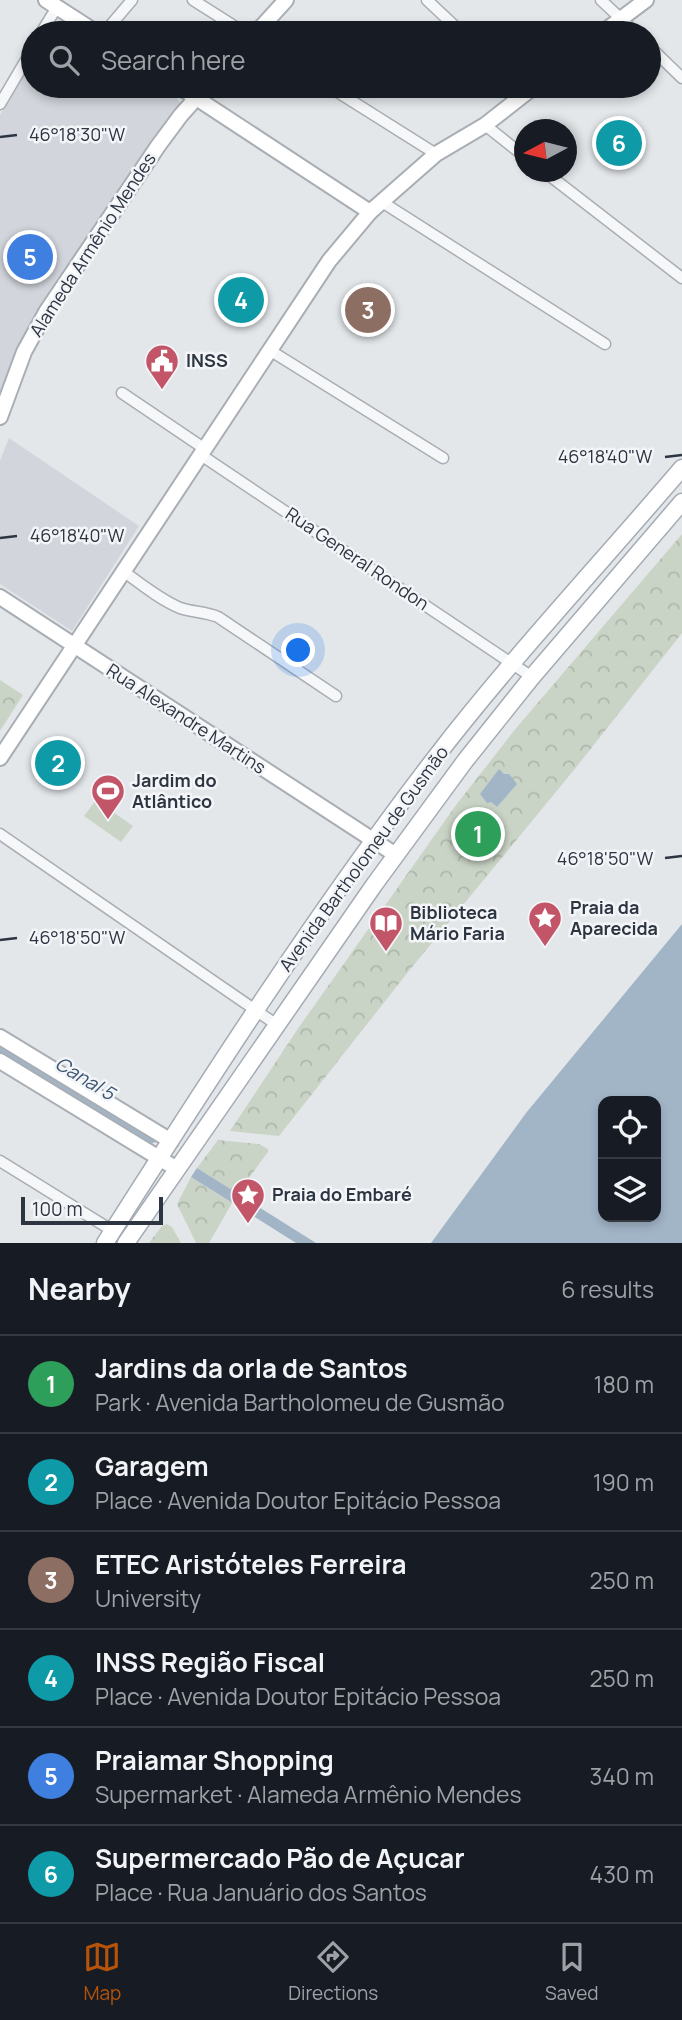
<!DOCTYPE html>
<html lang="en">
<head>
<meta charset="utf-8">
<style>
  body { margin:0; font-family:Manrope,sans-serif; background:#20242c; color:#f1f3f6 }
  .controls { position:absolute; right:21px; bottom:21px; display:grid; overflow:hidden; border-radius:14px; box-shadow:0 4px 10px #0003 }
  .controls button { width:63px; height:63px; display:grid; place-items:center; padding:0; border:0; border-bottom:2px solid #363941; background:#171b24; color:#f1f3f6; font:35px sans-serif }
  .compass { position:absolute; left:514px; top:119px; width:63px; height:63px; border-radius:50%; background:#171b24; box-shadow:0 4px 10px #0003; rotate:263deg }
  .scale { position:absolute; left:21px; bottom:18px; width:142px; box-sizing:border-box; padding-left:7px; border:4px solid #2d3541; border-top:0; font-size:19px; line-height:24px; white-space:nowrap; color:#2d3541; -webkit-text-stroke:5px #f3f5f8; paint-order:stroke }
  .you { position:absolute; left:299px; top:651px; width:24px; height:24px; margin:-18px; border:5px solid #fff; border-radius:50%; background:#1a73e8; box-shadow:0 0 0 10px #1a73e833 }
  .badge { display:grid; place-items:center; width:46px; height:46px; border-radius:50%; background:#b45309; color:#fff; font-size:23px; font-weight:700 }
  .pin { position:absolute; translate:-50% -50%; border:4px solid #fff; box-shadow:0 2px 7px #0006 }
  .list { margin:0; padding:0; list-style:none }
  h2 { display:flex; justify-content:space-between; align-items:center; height:91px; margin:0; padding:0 28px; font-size:30px }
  h2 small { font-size:23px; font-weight:400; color:#9ea1a6 }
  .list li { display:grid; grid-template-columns:46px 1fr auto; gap:21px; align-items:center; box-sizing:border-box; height:98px; padding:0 28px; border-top:2px solid #363941 }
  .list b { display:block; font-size:26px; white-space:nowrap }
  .list p { margin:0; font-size:23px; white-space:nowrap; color:#9ea1a6 }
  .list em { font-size:23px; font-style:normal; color:#9ea1a6 }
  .icon { flex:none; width:38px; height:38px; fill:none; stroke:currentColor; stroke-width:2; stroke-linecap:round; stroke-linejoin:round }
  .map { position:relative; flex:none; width:682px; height:1243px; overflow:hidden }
  .search { position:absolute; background:#171b24; box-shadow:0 4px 10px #0003; left:21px; right:21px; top:21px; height:77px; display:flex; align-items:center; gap:18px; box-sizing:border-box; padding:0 24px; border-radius:38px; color:#9ea1a6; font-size:26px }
  .sheet { height:679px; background:#171b24 }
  nav { display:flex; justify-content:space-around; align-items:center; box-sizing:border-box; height:98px; border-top:2px solid #363941; background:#171b24; font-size:19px; color:#9ea1a6 }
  nav a { display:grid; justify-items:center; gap:4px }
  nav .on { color:#b45309 }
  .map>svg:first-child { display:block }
  .built { fill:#d2d6dc }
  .park { fill:url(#park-crowns) }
  .pitch { fill:#cad4c6 }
  .water { fill:#a2b5c7; fill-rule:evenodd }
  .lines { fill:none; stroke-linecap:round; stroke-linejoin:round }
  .canal { stroke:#a2b5c7; stroke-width:10 }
  .street-casing { stroke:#a9aeb4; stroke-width:13 }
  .secondary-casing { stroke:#a9aeb4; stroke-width:18 }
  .primary-casing { stroke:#a4abb5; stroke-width:19 }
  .street { stroke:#f6f7f9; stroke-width:10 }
  .secondary { stroke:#fff; stroke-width:14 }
  .primary { stroke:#fff; stroke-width:16 }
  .ticks { fill:none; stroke:#2d3541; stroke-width:2.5 }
  .labels { text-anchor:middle; stroke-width:5; stroke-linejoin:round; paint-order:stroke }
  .street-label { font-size:18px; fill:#2d3541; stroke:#f3f5f8 }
  .poi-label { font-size:18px; font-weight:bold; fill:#2d3541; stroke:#f3f5f8; text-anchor:start }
  .water-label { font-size:19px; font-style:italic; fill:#3a5572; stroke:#f3f5f8 }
  .ticks-label { font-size:18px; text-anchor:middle; fill:#2d3541; stroke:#f3f5f8; stroke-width:5; stroke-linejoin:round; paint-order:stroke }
</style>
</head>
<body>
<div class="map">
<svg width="682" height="1243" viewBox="0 0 682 1243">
  <defs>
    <pattern id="park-crowns" width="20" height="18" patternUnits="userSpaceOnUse" patternTransform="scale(1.75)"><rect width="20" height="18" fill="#cad4c6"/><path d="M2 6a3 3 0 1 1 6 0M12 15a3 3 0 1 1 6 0" fill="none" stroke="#aeb7ab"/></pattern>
  </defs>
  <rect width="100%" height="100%" fill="#e4e7ea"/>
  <g class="built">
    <polygon points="59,20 79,33 46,33 52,23"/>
    <polygon points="33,56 33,86 159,86 176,97 181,104 146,154 0,402 0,115"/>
    <polygon points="9,438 139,526 72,631 0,584 0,461"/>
  </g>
  <g class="park">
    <polygon points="682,534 682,633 578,765 408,972 279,1136 230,1131 297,1030 456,805 517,727"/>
    <polygon points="0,680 23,695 0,731"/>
    <polygon points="218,1140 259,1144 268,1149 268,1152 237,1194 197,1168"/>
    <polygon points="191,1177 232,1203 209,1243 196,1243 177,1204"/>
    <polygon points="167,1224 172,1227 181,1243 149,1243 162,1226"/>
  </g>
  <polygon class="pitch" points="96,800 133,826 121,842 84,816"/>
  <g class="water">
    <polygon points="499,769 504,774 509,774 517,784 497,807 491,802 487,803 480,794"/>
    <path d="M682 924V1243H431L526 1113ZM656 1101V1217H603V1101Z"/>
    <polygon points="197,1168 316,1243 296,1243 191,1177"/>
  </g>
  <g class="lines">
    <polyline class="canal" points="0,1048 152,1138"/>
    <g class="street-casing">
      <g id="street">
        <polyline points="193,0 245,33"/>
        <polyline points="427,0 462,33"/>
        <polyline points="601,0 636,33"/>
        <polyline points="41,33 57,7"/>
        <polyline points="104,33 132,0"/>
        <polyline points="649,46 682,78"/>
        <polyline points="328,86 436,154"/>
        <polyline points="0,104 33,48"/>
        <polyline points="485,125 524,156"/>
        <polyline points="545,172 682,278"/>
        <polyline points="382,202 605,344"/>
        <polyline points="271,351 443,458"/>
        <polyline points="122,393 205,449"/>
        <polyline points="201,455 532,677"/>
        <path d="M123 571C141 584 159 599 180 608 192 612 206 612 218 617L336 696"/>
        <polyline points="0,834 277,1025"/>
        <polyline points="0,1161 113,1231"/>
      </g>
    </g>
    <g class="secondary-casing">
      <g id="secondary">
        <polyline points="46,0 97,33"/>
        <polyline points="256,33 286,0"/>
        <polyline points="602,33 646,0"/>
        <polyline points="178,86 370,212"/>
        <polyline points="0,417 24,352 46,312 158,146 181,115 207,86"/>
        <polyline points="0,597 396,855"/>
        <polyline points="0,758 329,261 370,212 436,154 485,125 535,86"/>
        <polyline points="0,1037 171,1141"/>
        <polyline points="0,1061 177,1169"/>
      </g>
    </g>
    <g class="primary-casing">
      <g id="primary">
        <path d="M105 1243C210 1078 316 913 435 758 513 657 600 564 682 468"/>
        <polyline points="126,1243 374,885 465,761 532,677 682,502"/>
      </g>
    </g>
    <use href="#street" class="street"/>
    <use href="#secondary" class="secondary"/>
    <use href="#primary" class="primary"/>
  </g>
  <path class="ticks" d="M0 137 17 135M665 457 682 455M0 538 17 536M665 858 682 856M0 940 17 938"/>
  <defs>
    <g id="civic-pin" transform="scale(1.75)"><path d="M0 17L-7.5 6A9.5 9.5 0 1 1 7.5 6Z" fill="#c35569" stroke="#f3f5f8"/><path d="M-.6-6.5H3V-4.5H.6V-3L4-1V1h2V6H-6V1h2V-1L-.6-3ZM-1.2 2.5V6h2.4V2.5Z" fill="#fff"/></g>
    <g id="stadium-pin" transform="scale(1.75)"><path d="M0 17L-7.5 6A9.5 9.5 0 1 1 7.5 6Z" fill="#c35569" stroke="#f3f5f8"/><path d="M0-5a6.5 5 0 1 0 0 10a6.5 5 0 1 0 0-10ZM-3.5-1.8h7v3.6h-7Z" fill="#fff"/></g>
    <g id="sight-pin" transform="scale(1.75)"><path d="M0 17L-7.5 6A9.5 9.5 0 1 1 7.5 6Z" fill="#c35569" stroke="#f3f5f8"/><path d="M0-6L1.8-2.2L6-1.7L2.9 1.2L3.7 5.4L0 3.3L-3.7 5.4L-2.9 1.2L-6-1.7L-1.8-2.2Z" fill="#fff"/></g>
    <g id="library-pin" transform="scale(1.75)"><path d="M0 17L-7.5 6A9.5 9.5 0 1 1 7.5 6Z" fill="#c35569" stroke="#f3f5f8"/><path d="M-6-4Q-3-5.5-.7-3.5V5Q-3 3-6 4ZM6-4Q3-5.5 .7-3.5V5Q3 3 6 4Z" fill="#fff"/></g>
  </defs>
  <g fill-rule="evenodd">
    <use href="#civic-pin" x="162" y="361"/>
    <use href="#stadium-pin" x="108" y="791"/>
    <use href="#sight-pin" x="545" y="918"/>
    <use href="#library-pin" x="386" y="923"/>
    <use href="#sight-pin" x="248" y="1195"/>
  </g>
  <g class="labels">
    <g class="street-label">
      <text transform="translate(93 245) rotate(-57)" y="6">Alameda Armênio Mendes</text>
      <text transform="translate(357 559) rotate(34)" y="6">Rua General Rondon</text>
      <text transform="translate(186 719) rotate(33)" y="6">Rua Alexandre Martins</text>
      <text transform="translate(364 859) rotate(-54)" y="6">Avenida Bartholomeu de Gusmão</text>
    </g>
    <g class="poi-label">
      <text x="186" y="367">INSS</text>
      <text x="132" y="787">Jardim do<tspan x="132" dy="21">Atlântico</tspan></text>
      <text x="570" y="914">Praia da<tspan x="570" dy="21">Aparecida</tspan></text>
      <text x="410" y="919">Biblioteca<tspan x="410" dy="21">Mário Faria</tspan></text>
      <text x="272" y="1201">Praia do Embaré</text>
    </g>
    <g class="water-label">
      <text transform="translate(85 1078) rotate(31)" y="7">Canal 5</text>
    </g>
  </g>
  <g class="ticks-label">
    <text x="77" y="141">46°18'30"W</text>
    <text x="605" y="463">46°18'40"W</text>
    <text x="77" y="542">46°18'40"W</text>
    <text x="605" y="865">46°18'50"W</text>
    <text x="77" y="944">46°18'50"W</text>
  </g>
</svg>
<div class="controls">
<button><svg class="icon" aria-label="locate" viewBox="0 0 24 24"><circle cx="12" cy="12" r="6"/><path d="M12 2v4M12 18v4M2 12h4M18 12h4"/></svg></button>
<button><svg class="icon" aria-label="layers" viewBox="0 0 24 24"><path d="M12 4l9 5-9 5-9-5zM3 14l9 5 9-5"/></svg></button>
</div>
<svg class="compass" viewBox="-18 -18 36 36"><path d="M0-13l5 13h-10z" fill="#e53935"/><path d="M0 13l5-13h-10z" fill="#9ea1a6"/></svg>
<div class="scale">100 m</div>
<div class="you"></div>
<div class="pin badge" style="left:478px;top:834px;background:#2e9e5b">1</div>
<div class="pin badge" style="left:58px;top:763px;background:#0f9aa8">2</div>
<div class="pin badge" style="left:368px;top:310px;background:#8d6e63">3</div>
<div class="pin badge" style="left:241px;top:300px;background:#0f9aa8">4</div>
<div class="pin badge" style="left:30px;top:257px;background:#3f7fe0">5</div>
<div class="pin badge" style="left:619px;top:143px;background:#0f9aa8">6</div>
<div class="search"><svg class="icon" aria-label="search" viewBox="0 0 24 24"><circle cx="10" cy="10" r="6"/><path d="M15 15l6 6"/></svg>Search here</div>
</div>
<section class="sheet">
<h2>Nearby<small>6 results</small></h2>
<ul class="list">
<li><span class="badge" style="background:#2e9e5b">1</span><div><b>Jardins da orla de Santos</b><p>Park · Avenida Bartholomeu de Gusmão</p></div><em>180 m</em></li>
<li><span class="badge" style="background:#0f9aa8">2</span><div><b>Garagem</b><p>Place · Avenida Doutor Epitácio Pessoa</p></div><em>190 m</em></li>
<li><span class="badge" style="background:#8d6e63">3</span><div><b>ETEC Aristóteles Ferreira</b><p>University</p></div><em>250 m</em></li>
<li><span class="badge" style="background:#0f9aa8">4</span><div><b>INSS Região Fiscal</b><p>Place · Avenida Doutor Epitácio Pessoa</p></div><em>250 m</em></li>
<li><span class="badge" style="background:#3f7fe0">5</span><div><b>Praiamar Shopping</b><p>Supermarket · Alameda Armênio Mendes</p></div><em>340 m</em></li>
<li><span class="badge" style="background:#0f9aa8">6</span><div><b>Supermercado Pão de Açucar</b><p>Place · Rua Januário dos Santos</p></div><em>430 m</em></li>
</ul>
</section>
<nav>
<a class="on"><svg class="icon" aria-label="map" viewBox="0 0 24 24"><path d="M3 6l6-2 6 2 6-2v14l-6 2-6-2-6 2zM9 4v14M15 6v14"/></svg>Map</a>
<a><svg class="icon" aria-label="directions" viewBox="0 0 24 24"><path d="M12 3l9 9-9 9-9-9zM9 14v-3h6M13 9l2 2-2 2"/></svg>Directions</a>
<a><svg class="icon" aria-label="saved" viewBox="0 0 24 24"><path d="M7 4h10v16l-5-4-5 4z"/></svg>Saved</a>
</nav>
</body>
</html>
